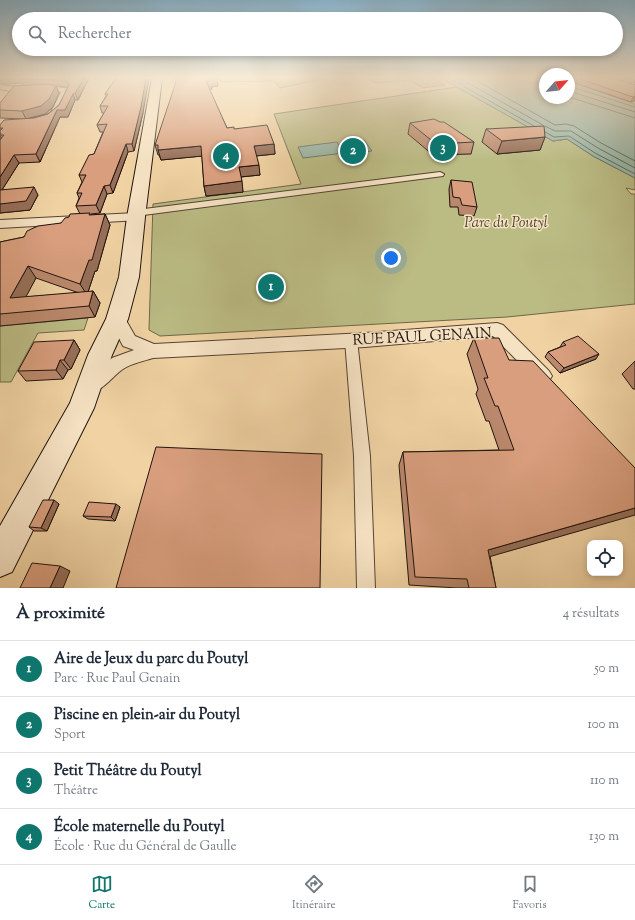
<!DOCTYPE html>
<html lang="fr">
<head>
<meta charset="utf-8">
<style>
  body { margin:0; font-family:"Sorts Mill Goudy",serif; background:#f2f2f3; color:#1f2937 }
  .controls { position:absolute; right:12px; bottom:12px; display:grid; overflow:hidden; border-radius:8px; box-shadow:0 2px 6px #0003 }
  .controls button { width:36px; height:36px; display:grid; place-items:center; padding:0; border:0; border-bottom:1px solid #e0e1e3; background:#fff; color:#1f2937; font:20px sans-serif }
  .compass { position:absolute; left:539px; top:68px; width:36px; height:36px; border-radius:50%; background:#fff; box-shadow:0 2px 6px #0003; rotate:63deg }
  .you { position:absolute; left:391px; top:258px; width:14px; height:14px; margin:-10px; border:3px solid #fff; border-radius:50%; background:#1a73e8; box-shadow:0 0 0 6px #1a73e833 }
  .badge { display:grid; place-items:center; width:26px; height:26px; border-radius:50%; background:#0f766e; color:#fff; font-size:13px; font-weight:700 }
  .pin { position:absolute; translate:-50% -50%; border:2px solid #fff; box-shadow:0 1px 4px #0006 }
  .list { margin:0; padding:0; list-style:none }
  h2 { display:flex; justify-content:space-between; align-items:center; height:52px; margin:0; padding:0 16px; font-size:17px }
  h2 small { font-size:13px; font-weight:400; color:#747a83 }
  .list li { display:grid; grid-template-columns:26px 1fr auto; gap:12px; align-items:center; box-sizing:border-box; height:56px; padding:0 16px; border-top:1px solid #e0e1e3 }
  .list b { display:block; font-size:15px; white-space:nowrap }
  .list p { margin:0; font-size:13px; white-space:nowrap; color:#747a83 }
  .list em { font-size:13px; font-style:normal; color:#747a83 }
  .icon { flex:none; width:22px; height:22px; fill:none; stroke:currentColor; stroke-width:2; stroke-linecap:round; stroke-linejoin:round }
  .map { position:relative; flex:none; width:635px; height:588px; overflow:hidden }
  .search { position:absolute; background:#fff; box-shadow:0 2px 6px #0003; left:12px; right:12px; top:12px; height:44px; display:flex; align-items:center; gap:10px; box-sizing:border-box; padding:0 14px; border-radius:22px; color:#747a83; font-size:15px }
  .sheet { height:276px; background:#fff }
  nav { display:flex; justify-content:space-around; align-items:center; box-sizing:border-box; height:56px; border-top:1px solid #e0e1e3; background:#fff; font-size:11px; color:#747a83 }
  nav a { display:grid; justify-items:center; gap:2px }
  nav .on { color:#0f766e }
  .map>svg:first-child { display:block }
  .green { fill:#bbbb84; stroke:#6e6849 }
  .water { fill:#9ab7a8; stroke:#6a766a }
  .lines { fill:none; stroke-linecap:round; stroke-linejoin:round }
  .shore { stroke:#5e665b; stroke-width:1 }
  .pedestrian-casing { stroke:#543; stroke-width:2 }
  .minor-casing { stroke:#543; stroke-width:2 }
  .secondary-casing { stroke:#21140e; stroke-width:2 }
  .pedestrian { fill:#f5e2c3; fill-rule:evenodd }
  .minor { fill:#f5e2c3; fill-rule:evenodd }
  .secondary { fill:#f5e2c3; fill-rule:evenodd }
  .wall { fill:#ba886c; stroke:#21140e; fill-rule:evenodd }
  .shaded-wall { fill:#976f58; stroke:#21140e }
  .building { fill:#d89e7d; stroke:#21140e }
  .labels { text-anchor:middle; stroke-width:3; stroke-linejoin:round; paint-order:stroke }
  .park-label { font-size:15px; font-style:italic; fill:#4f4631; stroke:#f5e2c3 }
  .street-label { font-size:15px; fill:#21140e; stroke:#f5e2c3 }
</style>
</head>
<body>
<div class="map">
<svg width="635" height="588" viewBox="0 0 635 588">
  <rect width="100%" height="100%" fill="#f0d2a3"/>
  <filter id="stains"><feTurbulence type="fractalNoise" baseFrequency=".005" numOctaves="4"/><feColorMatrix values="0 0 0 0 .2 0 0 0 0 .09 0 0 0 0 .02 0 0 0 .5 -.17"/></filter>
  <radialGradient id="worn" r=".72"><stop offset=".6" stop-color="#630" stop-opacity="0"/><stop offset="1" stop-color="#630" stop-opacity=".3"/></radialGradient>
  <g class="green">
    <polygon points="219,78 327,78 280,88 273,81 220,82"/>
    <polygon points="432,78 445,85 423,88 409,80 376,83 369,79"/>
    <polygon points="457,87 553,141 567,139 593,156 635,178 635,190 626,188 631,194 635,194 635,304 507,317 160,336 149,330 153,204 301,184 274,114"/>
    <polygon points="88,318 84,330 38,333 11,382 0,382 0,326"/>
  </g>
  <g class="water">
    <polygon points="441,78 545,78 545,98 569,98 569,81 635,104 635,178 593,156 567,139 553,141"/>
    <polygon points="364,140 372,151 352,153 345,142"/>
    <polygon points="337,142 344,153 303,158 298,147"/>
  </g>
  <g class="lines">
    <g class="shore">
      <polyline points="449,78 534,126"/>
      <polyline points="459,78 543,125"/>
      <polyline points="472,78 555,125 566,124 574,126 601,143 635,161"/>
      <polyline points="569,86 635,107"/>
      <polyline points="569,91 635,112"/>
      <polyline points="569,97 635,118"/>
      <polyline points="545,126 555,131 571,131 598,148 635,168"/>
      <polyline points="545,132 554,137 569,136 595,153 635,174"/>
    </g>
    <g class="pedestrian-casing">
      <g id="pedestrian">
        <polygon points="440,172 444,174 443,176 136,216 132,213 136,210"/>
        <polygon points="351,335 355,337 357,340 370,456 375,588 357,588 354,456 345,340 347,337"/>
      </g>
    </g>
    <g class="minor-casing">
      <g id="minor">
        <path d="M0 85C23 89 46 84 69 89L70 91 57 116 45 121 41 118 51 112 61 92 51 90 15 92 0 89Z"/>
        <polygon points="136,213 140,214 142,217 140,220 0,228 0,220"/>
        <path d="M117 313 123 315 135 336 154 344 365 333 497 323 503 325 549 371 552 376 549 381 543 384 537 381 493 336 365 347 153 358C144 361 132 363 123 369 111 377 100 396 85 391L82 385 85 379 112 358 134 350 123 346 109 319 111 315Z"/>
      </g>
    </g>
    <g class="secondary-casing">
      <polygon id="secondary" points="152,78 162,78 145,217 139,277 128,319 112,355 94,408 12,572 0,577 0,526 70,403 88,355 106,319 119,277 127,217"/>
    </g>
    <use href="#pedestrian" class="pedestrian"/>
    <use href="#minor" class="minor"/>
    <use href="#secondary" class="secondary"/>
  </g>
  <g class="wall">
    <path d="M0 78H89L78 100H75L68 117H60L40 162 19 163 2 190 38 195 30 210 0 213V140L1 138 0 136V125L22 119 0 118V103L23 85V83L2 84 0 80ZM56 86 68 87 59 105 48 114 34 118H29L45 114 53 107 59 93Z"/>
    <path d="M116 78 143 113 134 151 128 152 113 193 107 194 100 213 91 214V215L105 214 110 225 97 271H95L88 292 93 291 100 303 95 317 0 326V242L24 237 61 223 69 217 80 214 76 206 79 198 77 193 82 182 79 175 94 154 103 132H100L97 125 104 113H102L100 106 106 96 105 94ZM36 278 79 293 25 297Z"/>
    <polygon points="217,78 218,86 211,87 212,89 209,90 227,128 234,129 274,144 275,154 256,156 260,175 241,177 243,192 206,196 204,186 202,156 161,160 159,155 158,155 155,145"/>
    <polygon points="569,78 614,78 635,85 635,101 634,101 631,102 569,81"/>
    <polygon points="619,78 635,78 635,83"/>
    <polygon points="410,123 474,142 471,154 433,155 408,134"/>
    <polygon points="486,129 545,137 540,150 497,154 482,142"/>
    <polygon points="451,180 477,207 474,216 459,215 458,207 450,207 449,189"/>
    <polygon points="474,338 509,360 635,468 490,556 496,588 457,588 409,585 399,465 403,452 499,450 489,421 486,421 476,394 478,389 467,354"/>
    <polygon points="74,340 80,350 71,369 68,370 63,379 26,381 18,371"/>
    <polygon points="563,342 596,359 560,373 545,357 548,352 560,347"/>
    <polygon points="635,361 635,389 633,389 622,374"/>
    <polygon points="59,504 47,531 34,531 29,527"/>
    <polygon points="120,507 115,521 88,519 83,516"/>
  </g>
  <g class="shaded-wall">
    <polygon points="84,78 89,78 78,100 75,93"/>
    <polygon points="146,78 149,78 143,113 134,151 132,144"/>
    <polygon points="217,78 218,86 211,87 212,89 207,90 206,81 209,79"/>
    <polygon points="56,86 59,93 53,107 45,114 26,119 22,111"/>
    <polygon points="73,94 75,100 68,117 60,117 40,162 36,154 57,110"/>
    <polygon points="635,96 634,101 631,102 633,97"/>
    <polygon points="0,128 3,128 6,135 4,143 0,136"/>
    <polygon points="545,137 540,150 497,154 502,141"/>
    <polygon points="126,144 128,152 113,193 110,185"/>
    <polygon points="274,144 275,154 255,156 254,146"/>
    <polygon points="201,146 203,156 161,160 158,150"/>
    <polygon points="14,155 19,163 0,193 0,177"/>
    <polygon points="259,165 260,175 240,177 239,167"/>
    <polygon points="242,181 243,192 206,196 204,186"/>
    <polygon points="104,186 107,194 100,213 96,205"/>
    <polygon points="34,187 38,195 30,210 0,213 0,204"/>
    <polygon points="105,214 110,225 97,271 95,271 87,295 80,284"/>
    <polygon points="28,266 36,278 19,310 10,298"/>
    <polygon points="93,291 100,303 95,317 89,306"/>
    <polygon points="74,340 80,350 71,369 64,360"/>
    <polygon points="599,354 596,359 560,373 564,368"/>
    <polygon points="60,360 68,370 63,379 56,370"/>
    <polygon points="54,500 59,504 47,531 41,528"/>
    <polygon points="116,504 120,507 115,521 111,517"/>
    <polygon points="635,508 635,515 478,560 488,550"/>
    <polygon points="60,566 70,571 63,588 50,588"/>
  </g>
  <g class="building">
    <polygon points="21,78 84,78 75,93 73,94 65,110 57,110 36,154 14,155 0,177 0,140 4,135 0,135 1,133 0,133 0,131 3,128 0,128 0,125 4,120 34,118 48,114 59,105 69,85 67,81 58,80 20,79"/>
    <polygon points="116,78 146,78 141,107 132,144 126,144 110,185 104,186 96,205 76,206 82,193 77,193 86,175 79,175 89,155 94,154 107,124 97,125 108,106 100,106 108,94 105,94"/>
    <polygon points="176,78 217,78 209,79 210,81 206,81 227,128 234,127 234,129 267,125 274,144 254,146 259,165 239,167 242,181 204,186 201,146 158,150 158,145 155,145 175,85"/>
    <polygon points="577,78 614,78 635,85 635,96 633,97"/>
    <polygon points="48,84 56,86 49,99 41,106 22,111 0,110 0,103 14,86"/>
    <polygon points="434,119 440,122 444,122 474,142 436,144 410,123"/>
    <polygon points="544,126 545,137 502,141 486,129"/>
    <polygon points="451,180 472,182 477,207 462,205 460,198 453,197"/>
    <polygon points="34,187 26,201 0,204 0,190"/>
    <polygon points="90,213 89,215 105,214 92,260 89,260 80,284 28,266 10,298 93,291 89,306 0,314 0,242 24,237 27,231 38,226 61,223 65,218 69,217 70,214"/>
    <polygon points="578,336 599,354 564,368 548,352 566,345 563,342"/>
    <polygon points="474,338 499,338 509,360 533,361 635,468 635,508 488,550 496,588 469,588 467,579 415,577 403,452 514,450 498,406 495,406 484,378 488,378"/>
    <polygon points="74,340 64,360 60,360 56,370 18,371 34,342"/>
    <polygon points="156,447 322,454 320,588 116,588"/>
    <polygon points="43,500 54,500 41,528 29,527"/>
    <polygon points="89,502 116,504 111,517 83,516"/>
    <polygon points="32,563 60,566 50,588 20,588"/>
  </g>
  <linearGradient id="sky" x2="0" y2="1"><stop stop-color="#89b5ce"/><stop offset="0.48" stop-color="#f8ebd6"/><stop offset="1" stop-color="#f8ebd6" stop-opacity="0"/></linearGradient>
  <rect width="635" height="161" fill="url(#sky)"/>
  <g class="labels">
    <g class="park-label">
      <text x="506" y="227">Parc du Poutyl</text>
    </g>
    <g class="street-label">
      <text transform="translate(422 336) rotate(-3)" y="5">RUE PAUL GENAIN</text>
    </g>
  </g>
  <rect width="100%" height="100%" filter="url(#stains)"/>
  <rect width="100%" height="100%" fill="url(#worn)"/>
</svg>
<div class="controls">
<button><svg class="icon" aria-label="locate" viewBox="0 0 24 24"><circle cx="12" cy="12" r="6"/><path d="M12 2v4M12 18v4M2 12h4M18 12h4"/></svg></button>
</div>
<svg class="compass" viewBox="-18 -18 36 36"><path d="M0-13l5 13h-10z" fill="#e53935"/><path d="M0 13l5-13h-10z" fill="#747a83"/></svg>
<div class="you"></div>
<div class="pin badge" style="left:271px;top:287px">1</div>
<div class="pin badge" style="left:353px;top:151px">2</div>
<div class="pin badge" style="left:443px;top:148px">3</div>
<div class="pin badge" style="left:226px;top:156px">4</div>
<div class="search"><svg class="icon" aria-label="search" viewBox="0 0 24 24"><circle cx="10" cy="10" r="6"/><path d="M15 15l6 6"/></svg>Rechercher</div>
</div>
<section class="sheet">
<h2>À proximité<small>4 résultats</small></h2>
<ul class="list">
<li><span class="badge">1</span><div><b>Aire de Jeux du parc du Poutyl</b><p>Parc · Rue Paul Genain</p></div><em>50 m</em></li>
<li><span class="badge">2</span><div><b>Piscine en plein-air du Poutyl</b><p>Sport</p></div><em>100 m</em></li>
<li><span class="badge">3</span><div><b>Petit Théâtre du Poutyl</b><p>Théâtre</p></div><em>110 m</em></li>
<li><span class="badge">4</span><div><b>École maternelle du Poutyl</b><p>École · Rue du Général de Gaulle</p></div><em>130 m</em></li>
</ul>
</section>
<nav>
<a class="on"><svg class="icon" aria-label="map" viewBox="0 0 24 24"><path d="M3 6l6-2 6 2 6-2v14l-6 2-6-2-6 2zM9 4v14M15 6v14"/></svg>Carte</a>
<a><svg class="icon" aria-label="directions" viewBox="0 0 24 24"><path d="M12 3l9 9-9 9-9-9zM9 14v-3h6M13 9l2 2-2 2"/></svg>Itinéraire</a>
<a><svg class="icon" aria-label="saved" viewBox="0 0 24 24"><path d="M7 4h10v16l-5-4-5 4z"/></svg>Favoris</a>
</nav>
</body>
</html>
